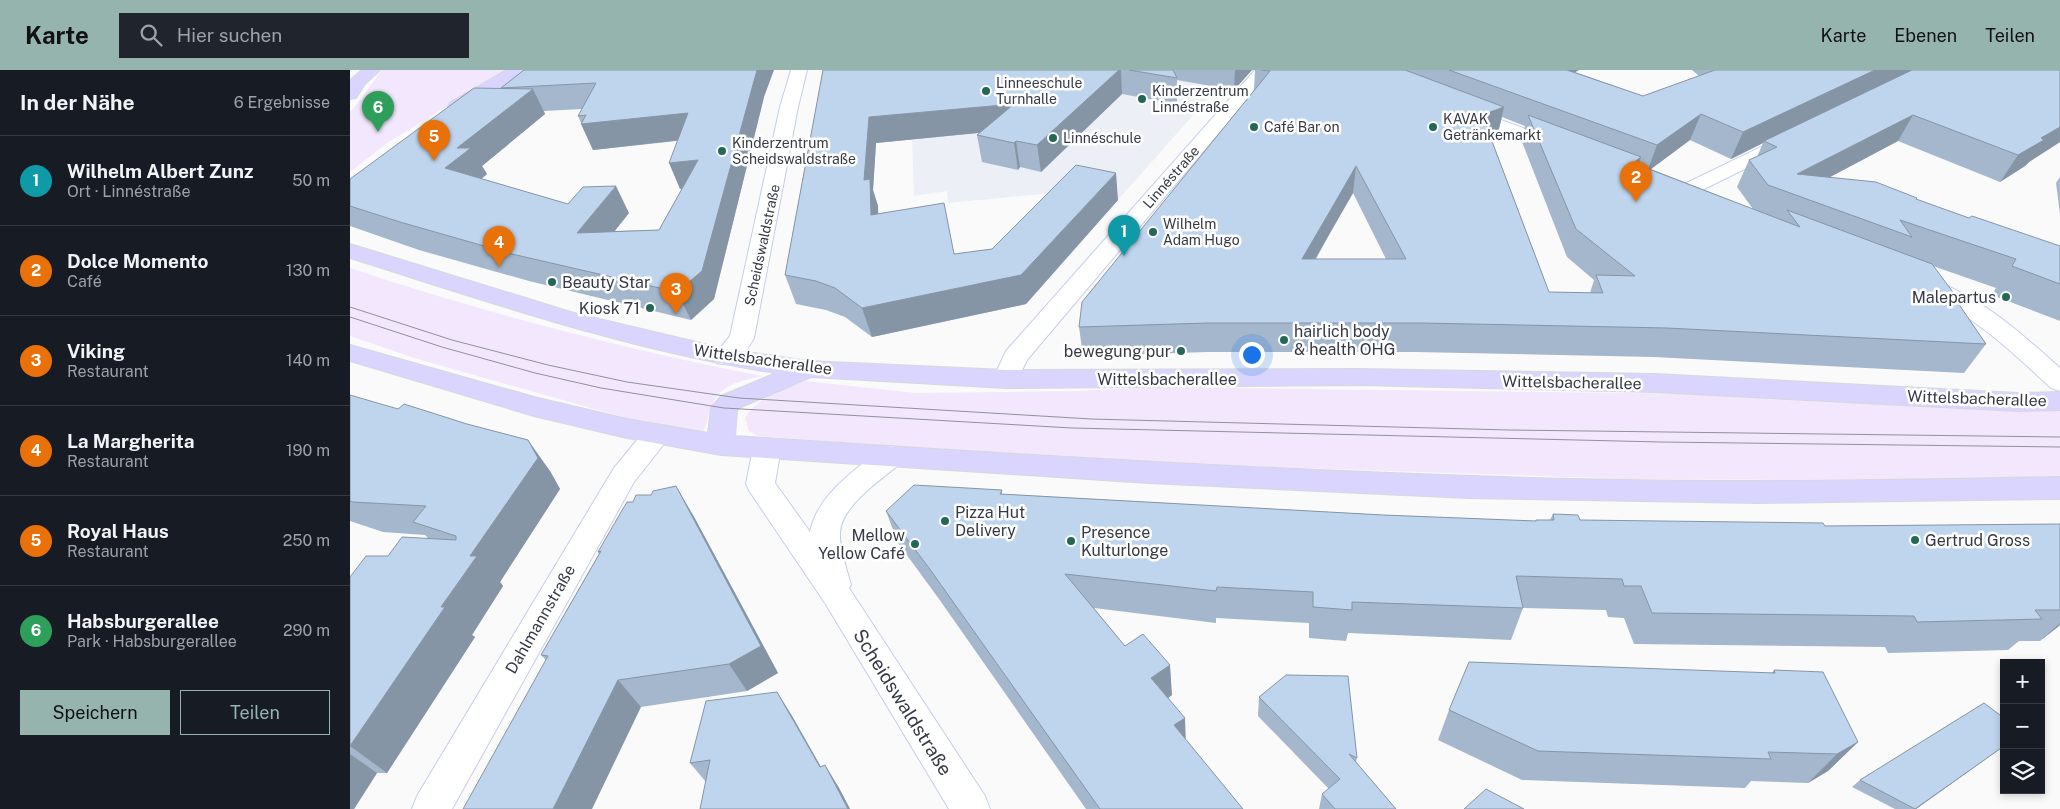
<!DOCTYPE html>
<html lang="de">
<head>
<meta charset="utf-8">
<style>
  body { margin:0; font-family:"Public Sans",sans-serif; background:#20242c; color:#f1f3f6 }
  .controls { position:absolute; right:15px; bottom:15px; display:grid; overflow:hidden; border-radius:0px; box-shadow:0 2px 8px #0003 }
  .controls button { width:45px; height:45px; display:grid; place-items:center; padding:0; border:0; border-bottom:1px solid #363941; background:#171b24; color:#f1f3f6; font:25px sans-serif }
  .you { position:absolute; left:901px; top:284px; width:18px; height:18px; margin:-12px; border:4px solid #fff; border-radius:50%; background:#1a73e8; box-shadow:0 0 0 8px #1a73e833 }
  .badge { display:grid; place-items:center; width:32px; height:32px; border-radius:50%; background:#95b4ae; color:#fff; font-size:16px; font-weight:700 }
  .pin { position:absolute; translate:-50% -41px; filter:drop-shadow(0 1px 2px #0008) }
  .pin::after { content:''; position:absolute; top:26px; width:18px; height:15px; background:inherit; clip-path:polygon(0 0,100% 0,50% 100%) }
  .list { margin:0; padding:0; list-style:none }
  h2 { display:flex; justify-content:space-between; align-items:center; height:65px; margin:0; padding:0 20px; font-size:21px }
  h2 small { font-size:16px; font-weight:400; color:#9ea1a6 }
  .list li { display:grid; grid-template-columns:32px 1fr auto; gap:15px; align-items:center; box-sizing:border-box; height:90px; padding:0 20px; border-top:1px solid #363941 }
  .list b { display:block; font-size:19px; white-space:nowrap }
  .list p { margin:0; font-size:16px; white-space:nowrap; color:#9ea1a6 }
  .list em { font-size:16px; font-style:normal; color:#9ea1a6 }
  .actions { display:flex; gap:10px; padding:15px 20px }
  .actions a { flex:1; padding:11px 0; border:1px solid #95b4ae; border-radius:0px; text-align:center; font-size:18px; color:#95b4ae }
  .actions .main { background:#95b4ae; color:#111 }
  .icon { flex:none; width:28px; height:28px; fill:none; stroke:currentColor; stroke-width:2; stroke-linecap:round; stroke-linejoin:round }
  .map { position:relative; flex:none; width:1710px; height:739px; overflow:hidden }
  header { display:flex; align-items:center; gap:30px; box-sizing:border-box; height:70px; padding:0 25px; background:#95b4ae; color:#111 }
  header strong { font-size:24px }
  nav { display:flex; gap:28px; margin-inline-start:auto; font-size:18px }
  .search { width:350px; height:45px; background:#20242c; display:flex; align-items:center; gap:12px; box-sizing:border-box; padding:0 18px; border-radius:0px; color:#9ea1a6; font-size:19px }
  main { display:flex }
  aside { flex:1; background:#171b24 }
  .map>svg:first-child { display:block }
  .built { fill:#eceff6 }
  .green { fill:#f2e7fd }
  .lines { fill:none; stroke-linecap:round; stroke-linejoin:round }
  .minor-casing { stroke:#c4ceea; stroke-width:2 }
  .primary-casing { stroke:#d7d8da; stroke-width:2 }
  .minor { fill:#fff; fill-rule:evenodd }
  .primary { fill:#dad5fe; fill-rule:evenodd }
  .tram { stroke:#8f9298; stroke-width:1 }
  .wall { fill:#a4b7cc; fill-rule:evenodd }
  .shaded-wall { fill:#8695a6 }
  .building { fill:#bfd5ed; stroke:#8695a6; fill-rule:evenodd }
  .poi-dot { fill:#256757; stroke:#fff; stroke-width:2 }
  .labels { text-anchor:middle; stroke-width:5; stroke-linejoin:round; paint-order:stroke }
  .far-poi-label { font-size:14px; fill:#363a45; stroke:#fff; text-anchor:start }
  .far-street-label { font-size:14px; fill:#363a45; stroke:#fff }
  .poi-label { font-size:16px; fill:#363a45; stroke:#fff; text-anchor:start }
  .street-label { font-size:16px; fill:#363a45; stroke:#fff }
  .near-street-label { font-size:19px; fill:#363a45; stroke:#fff }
</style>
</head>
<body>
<header>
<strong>Karte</strong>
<div class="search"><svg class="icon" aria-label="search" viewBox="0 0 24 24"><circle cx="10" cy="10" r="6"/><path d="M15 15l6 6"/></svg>Hier suchen</div>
<nav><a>Karte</a><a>Ebenen</a><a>Teilen</a></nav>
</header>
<main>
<aside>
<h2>In der Nähe<small>6 Ergebnisse</small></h2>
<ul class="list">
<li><span class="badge" style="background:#0f9aa8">1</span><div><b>Wilhelm Albert Zunz</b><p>Ort · Linnéstraße</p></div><em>50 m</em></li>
<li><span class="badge" style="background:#e8710a">2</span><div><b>Dolce Momento</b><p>Café</p></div><em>130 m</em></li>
<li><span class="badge" style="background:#e8710a">3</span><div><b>Viking</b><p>Restaurant</p></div><em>140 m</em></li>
<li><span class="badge" style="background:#e8710a">4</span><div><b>La Margherita</b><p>Restaurant</p></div><em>190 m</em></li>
<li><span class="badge" style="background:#e8710a">5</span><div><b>Royal Haus</b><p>Restaurant</p></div><em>250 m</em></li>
<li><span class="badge" style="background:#2e9e5b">6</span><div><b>Habsburgerallee</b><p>Park · Habsburgerallee</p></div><em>290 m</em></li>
</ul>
<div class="actions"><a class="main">Speichern</a><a>Teilen</a></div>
</aside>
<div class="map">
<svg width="1710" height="739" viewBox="0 0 1710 739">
  <rect width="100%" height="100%" fill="#fafafa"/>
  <polygon class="built" points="792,0 868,17 768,130 724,121 598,133 597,121 564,126 562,70 594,66"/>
  <g class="green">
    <path d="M32 0H157L37 73 0 102V42C12 29 21 14 32 0Z"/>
    <path d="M0 198C135 243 273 279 413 306 395 310 372 313 363 333 358 342 358 353 353 362L283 350 64 288 0 266Z"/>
    <path d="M456 311 566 323 728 321 805 317 1355 324 1480 332 1710 341V407L1618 410 1278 409 738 391 408 366 399 361 395 348C407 327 435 318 456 311Z"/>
  </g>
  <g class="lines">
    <g class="minor-casing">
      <g id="minor">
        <path d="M441 0H457L448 37 404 268C395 283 386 298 367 293L363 287 380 266 430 37Z"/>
        <polygon points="905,0 922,0 677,290 665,315 656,318 647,315 643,309 656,281"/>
        <polygon points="1115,37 1215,73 1217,77 1215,81 1208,83 1201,81 1109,46 1106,42 1109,38"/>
        <polygon points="1442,62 1449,64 1451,68 1449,72 1336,128 1329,130 1322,128 1319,124 1322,120"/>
        <path d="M1576 209C1625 221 1673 265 1710 298V321L1701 318C1675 294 1650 270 1621 250 1609 242 1570 224 1564 216L1568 211Z"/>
        <polygon points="307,355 317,358 321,365 284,412 102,739 62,739 67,726 264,398 297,358"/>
        <path d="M417 368 427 371 431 378 425 413 460 462C466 431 493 409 517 390 524 385 531 377 540 376 543 376 547 378 551 379L555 386 551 393C532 409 492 435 490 462 489 479 497 499 501 515L499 518 635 726 640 739H599L475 533 400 422 396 414 403 378 407 371Z"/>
      </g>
    </g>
    <g class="primary-casing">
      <g id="primary">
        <polygon points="12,0 30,0 15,14 6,28 0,29 0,10"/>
        <polygon points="157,0 177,0 175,4 113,40 107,41 101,40 98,36 101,32"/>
        <path d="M0 174 224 243 376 279 458 291 656 300 1008 299 1305 304 1668 323 1710 322V340L1668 341 1305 322 1008 315 656 318 461 307 389 338 387 341 385 366C665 385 944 402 1224 409 1386 413 1548 410 1710 407V429L1407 433 1118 428 798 413 371 385 277 368 184 346 0 291V275L184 327 277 349 358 363 361 338 371 326 426 303C280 281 140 232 0 188Z"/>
      </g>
    </g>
    <use href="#minor" class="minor"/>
    <use href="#primary" class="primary"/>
    <g class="tram">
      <polyline points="0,237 102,270 198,295 277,312 389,328 741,349 1159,360 1710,367"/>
      <polyline points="0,247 92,277 185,303 251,318 374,338 722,358 1311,372 1710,377"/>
    </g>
  </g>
  <g class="wall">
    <path d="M174 0 414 27 364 229 341 250 179 211 69 180 0 156V109L151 18ZM232 39 228 46 243 80 327 71 330 119H332L309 160 264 161 279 143 218 134 131 109 137 104 132 96 195 44 194 41Z"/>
    <polygon points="473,0 902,0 884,20 827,10 827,34 772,24 691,102 670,97 668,100 632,92 627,65 629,63 526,73 523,120 528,136 528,144 605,184 642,179 768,130 676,234 522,267 495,247 476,240 446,234 435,205"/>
    <path d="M905 0H1229L1225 2 1293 26 1349 6 1342 0H1710V72L1679 92 1675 96 1650 112 1548 71 1480 107 1566 130 1619 148 1710 176V251L1642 225 1646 218 1583 196 1611 233 1609 236 1636 274 1614 303 1304 287 1066 282H858L733 286 729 257 904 20ZM1152 47 1175 56 1172 72 1217 187 1244 210 1240 223 1199 222 1140 66 1148 63ZM1340 70 1381 89 1413 73 1407 87 1399 90 1387 117 1403 139 1301 99ZM1003 123 1036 189H966L980 163Z"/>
    <polygon points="1710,107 1710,144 1706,113"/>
    <polygon points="0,325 200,401 210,419 150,512 153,516 122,565 125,567 37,703 27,703 4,739 0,739 0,507 38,486 78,468 75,465 33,462 0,451"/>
    <polygon points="652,420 652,424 1033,445 1185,451 1186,450 1200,450 1203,444 1230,450 1475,456 1710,454 1710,555 1690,571 1669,571 1658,580 1538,583 1535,577 1284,574 1274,548 1258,547 1256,540 1173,538 1161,570 998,563 996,571 959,568 959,553 866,548 866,553 744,538 775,576 822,625 818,628 835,669 893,739 736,739 589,529 548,473 536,441"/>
    <polygon points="343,445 428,603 397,621 291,637 196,590 191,585 249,484 248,482"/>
    <polygon points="1424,600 1508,672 1478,701 1458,713 1401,711 1395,718 1172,710 1088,670 1099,640 1422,603"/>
    <polygon points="427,622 442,646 471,697 475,695 489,718 500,739 350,739 356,712 340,693"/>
    <polygon points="909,627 1007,688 1006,692 1046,739 969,739 972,724 979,719 908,646"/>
    <polygon points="1654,648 1654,676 1566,739 1545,739 1502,717 1510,710"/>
  </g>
  <g class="shaded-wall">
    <polygon points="407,0 424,0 414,27 364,229 341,250 327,222"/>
    <polygon points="769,0 771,0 772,24 691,102 687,75"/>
    <polygon points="885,0 902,0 884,20"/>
    <polygon points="1199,0 1229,0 1194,19"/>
    <polygon points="1525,0 1564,0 1414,71 1413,73 1381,89 1393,62"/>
    <polygon points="183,19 195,44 132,96 137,104 112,125 95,98 107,78"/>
    <polygon points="664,34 667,59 526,73 523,120 528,136 529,173 521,145 514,110 519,47"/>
    <polygon points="1154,37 1148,63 1126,71 1132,45"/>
    <polygon points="338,43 348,68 243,80 231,54"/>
    <polygon points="1351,44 1340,70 1297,102 1307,75"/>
    <polygon points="1563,45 1548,71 1446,125 1447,104"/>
    <polygon points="1710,57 1710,72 1679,92 1675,96 1650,112 1668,85 1691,68"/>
    <polygon points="666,71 670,97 668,100 664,73"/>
    <polygon points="1291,87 1282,114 1283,93"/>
    <polygon points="348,90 359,116 330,119 319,93"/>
    <polygon points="1006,96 1003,123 949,217 952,189"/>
    <polygon points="766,103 768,130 676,234 522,267 512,238 671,205"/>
    <polygon points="266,116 279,143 242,190 227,163"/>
    <polygon points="178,370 200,401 210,419 150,512 153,516 122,565 125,567 37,703 0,676 91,537"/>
    <polygon points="326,416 343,445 428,603 397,621 379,594"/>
    <polygon points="1710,553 1709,556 1690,571"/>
    <polygon points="820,595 822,625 804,638 801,608"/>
    <polygon points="268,610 291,637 242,739 203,739"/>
    <polygon points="427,622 442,646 484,720 470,697"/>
    <polygon points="835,648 836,677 824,655"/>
    <polygon points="1508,672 1478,701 1458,713 1487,684"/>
    <polygon points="1654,676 1566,739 1564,739"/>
    <polygon points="0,684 27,703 4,739 0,739"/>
    <polygon points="475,695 489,718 500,739 498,739"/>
  </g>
  <g class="building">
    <polygon points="174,0 407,0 352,201 327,222 162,184 50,152 0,136 0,109 124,18 183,19 107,78 121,78 95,98 218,134 233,117 266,116 227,163 309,160 348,90 319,93 338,43 231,54 236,45 228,46 246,13 151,18"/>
    <polygon points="473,0 769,0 687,75 666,71 664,73 627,65 664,34 519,47 514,110 520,109 521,145 594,133 604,184 642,179 726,95 766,103 671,205 512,238 485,218 466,211 435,205"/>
    <polygon points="779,0 823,0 827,8"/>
    <path d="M911 0H1055L1154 37 1132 45 1199 222 1253 223 1246 205 1285 206 1226 159 1178 45 1291 87 1283 93 1450 157 1437 140 1582 194 1611 233H1608L1636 274 1317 258 1072 253H858L729 257 732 232 920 1ZM1006 96 1056 189H952L983 136Z"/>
    <polygon points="1099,0 1217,0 1293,26 1365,0 1525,0 1393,62 1351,44 1307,75"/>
    <polygon points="1562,0 1710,0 1710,57 1691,68 1694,70 1668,85 1563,45 1447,104 1526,112 1567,128 1566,129 1619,148 1622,146 1710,176 1710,214 1662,196 1666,189 1550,150 1562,167 1418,115 1399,90 1427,77 1414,71"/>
    <polygon points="0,325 48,339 54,334 117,354 178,370 188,388 120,486 127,486 91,537 95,537 0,676 0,507 16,486 38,486 52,467 106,470 106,466 63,452 76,436 3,432 0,431"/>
    <polygon points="564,415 652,420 650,424 1033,445 1186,451 1186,450 1204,450 1203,444 1228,445 1230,450 1473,453 1475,456 1710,454 1710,540 1685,540 1692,549 1567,552 1564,546 1302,543 1291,516 1274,516 1272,509 1166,506 1173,538 1002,532 1002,540 963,537 963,522 867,517 866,521 715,504 775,576 793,564 820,595 801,608 835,648 824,655 893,739 750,739 579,498 536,441"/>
    <polygon points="326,416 411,576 379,594 268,610 203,739 113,739 198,586 191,585 251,481 248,482 271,442 277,432 283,432 286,425 301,425 303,421"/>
    <polygon points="1119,592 1425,603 1424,600 1473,602 1508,672 1487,684 1418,682 1421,689 1188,681 1099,640"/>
    <polygon points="936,605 998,606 1007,688 999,684 1046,739 985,739 972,724 990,709 909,627"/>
    <polygon points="427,622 470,697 475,695 498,739 350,739 360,690 340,693 356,631"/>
    <polygon points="1634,633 1654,648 1654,676 1565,739 1510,710"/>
    <polygon points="1136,719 1174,739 1114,739"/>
  </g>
  <g class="poi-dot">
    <circle cx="636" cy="21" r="5"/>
    <circle cx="792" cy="29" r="5"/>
    <circle cx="904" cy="57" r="5"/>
    <circle cx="1083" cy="57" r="5"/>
    <circle cx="703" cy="68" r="5"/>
    <circle cx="372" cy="81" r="5"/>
    <circle cx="803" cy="162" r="5"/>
    <circle cx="202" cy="212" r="5"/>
    <circle cx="1656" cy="227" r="5"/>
    <circle cx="300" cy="238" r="5"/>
    <circle cx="934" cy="270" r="5"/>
    <circle cx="831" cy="281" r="5"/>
    <circle cx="595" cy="451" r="5"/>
    <circle cx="1565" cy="470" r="5"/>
    <circle cx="721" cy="471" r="5"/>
    <circle cx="565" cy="474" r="5"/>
  </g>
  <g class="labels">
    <g class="far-poi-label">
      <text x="646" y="18">Linneeschule<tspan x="646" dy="16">Turnhalle</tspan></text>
      <text x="802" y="26">Kinderzentrum<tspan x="802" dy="16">Linnéstraße</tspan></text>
      <text x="1093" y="54">KAVAK<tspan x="1093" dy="16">Getränkemarkt</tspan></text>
      <text x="914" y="62">Café Bar on</text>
      <text x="713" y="73">Linnéschule</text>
      <text x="382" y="78">Kinderzentrum<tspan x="382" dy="16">Scheidswaldstraße</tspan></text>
      <text x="813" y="159">Wilhelm<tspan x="813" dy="16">Adam Hugo</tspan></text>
    </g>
    <g class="far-street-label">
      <text transform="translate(821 107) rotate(-49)" y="5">Linnéstraße</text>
      <text transform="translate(412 175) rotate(-78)" y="5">Scheidswaldstraße</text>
    </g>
    <g class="poi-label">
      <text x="212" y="218">Beauty Star</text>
      <text x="1646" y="233" text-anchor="end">Malepartus</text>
      <text x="290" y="244" text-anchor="end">Kiosk 71</text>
      <text x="944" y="267">hairlich body<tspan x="944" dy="18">&amp; health OHG</tspan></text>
      <text x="821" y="287" text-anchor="end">bewegung pur</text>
      <text x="605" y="448">Pizza Hut<tspan x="605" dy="18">Delivery</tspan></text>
      <text x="731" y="468">Presence<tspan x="731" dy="18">Kulturlonge</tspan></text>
      <text x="555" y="471" text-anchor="end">Mellow<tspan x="555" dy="18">Yellow Café</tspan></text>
      <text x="1575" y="476">Gertrud Gross</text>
    </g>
    <g class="street-label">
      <text transform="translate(413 289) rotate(8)" y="6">Wittelsbacherallee</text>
      <text x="817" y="315">Wittelsbacherallee</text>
      <text transform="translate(1222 312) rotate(1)" y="6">Wittelsbacherallee</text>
      <text transform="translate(1627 328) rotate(2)" y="6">Wittelsbacherallee</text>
      <text transform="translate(190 549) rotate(-60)" y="6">Dahlmannstraße</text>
    </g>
    <g class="near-street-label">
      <text transform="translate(553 632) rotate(58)" y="7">Scheidswaldstraße</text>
    </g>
  </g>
</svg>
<div class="controls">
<button>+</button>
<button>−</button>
<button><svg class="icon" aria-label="layers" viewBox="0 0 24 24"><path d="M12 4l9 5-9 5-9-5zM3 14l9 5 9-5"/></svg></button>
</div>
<div class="you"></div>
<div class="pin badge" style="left:774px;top:186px;background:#0f9aa8">1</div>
<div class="pin badge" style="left:1286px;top:132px;background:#e8710a">2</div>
<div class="pin badge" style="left:326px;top:244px;background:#e8710a">3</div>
<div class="pin badge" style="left:149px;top:197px;background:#e8710a">4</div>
<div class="pin badge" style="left:84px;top:91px;background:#e8710a">5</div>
<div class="pin badge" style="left:28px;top:62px;background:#2e9e5b">6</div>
</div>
</main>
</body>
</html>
